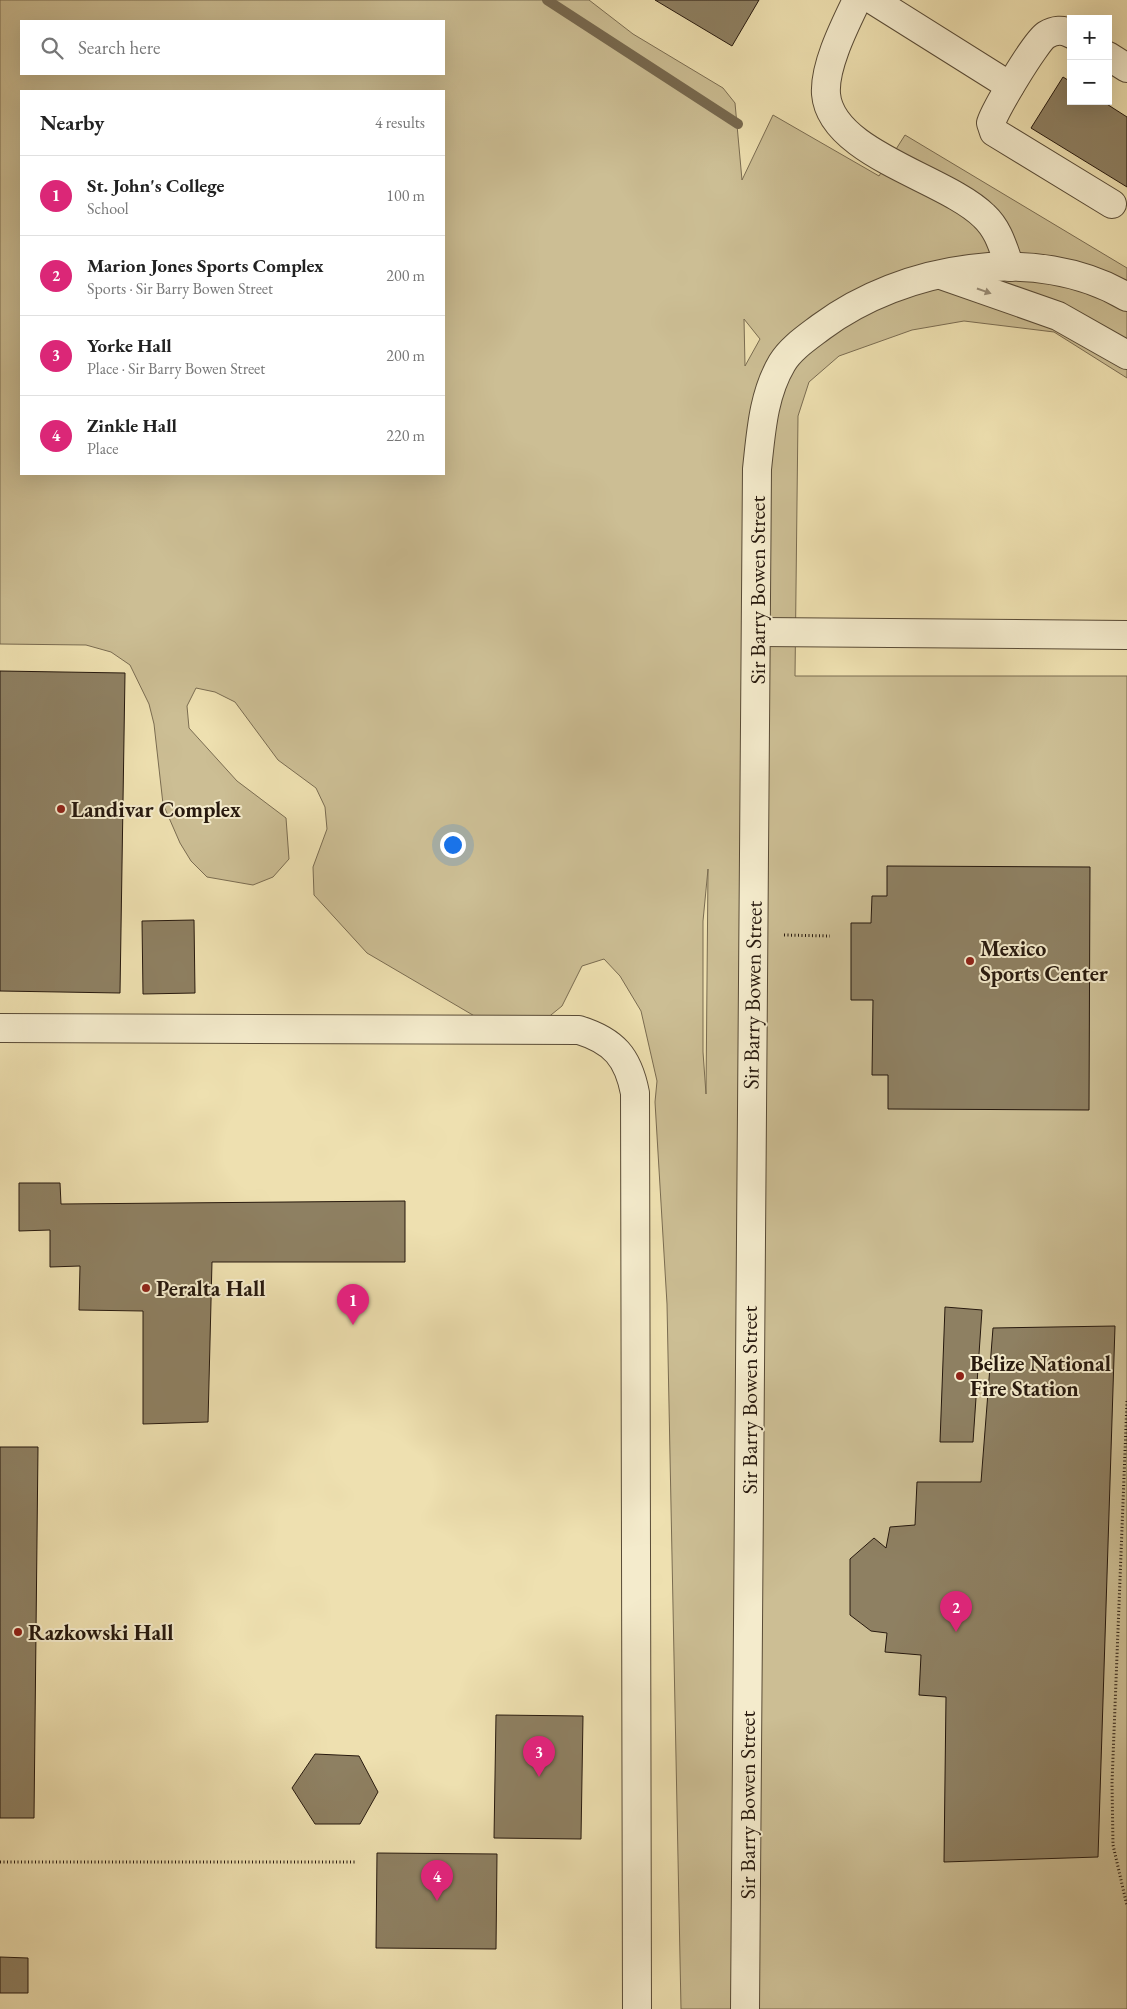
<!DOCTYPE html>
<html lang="en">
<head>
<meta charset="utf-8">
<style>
  body { margin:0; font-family:"EB Garamond",serif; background:#f6f6f6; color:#222 }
  .controls { position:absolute; right:15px; top:15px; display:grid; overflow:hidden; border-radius:0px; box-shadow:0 5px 20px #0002 }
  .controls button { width:45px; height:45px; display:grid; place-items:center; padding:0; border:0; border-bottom:1px solid #e0e0e0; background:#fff; color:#222; font:25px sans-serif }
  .you { position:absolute; left:452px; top:844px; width:18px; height:18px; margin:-12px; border:4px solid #fff; border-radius:50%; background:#1a73e8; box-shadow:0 0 0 8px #1a73e833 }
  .badge { display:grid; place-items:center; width:32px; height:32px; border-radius:50%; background:#db2777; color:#fff; font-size:16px; font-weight:700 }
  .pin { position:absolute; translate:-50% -41px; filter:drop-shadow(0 1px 2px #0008) }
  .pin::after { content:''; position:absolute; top:26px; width:18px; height:15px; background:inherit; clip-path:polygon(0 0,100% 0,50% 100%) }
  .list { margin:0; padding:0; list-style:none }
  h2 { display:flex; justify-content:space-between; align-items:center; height:65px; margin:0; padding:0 20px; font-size:21px }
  h2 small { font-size:16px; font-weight:400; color:#767676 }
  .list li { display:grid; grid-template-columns:32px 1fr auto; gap:15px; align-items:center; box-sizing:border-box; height:80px; padding:0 20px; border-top:1px solid #e0e0e0 }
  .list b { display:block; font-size:19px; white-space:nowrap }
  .list p { margin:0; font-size:16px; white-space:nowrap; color:#767676 }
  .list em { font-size:16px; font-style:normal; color:#767676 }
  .icon { flex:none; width:28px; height:28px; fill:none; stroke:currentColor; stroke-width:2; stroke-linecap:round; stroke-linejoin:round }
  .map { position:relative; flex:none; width:1127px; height:2009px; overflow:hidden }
  .search { position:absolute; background:#fff; box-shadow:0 5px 20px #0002; left:20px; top:20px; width:425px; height:55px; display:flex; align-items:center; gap:12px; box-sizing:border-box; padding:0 18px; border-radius:0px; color:#767676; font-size:19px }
  .panel { position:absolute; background:#fff; box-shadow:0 5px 20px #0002; left:20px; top:90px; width:425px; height:385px; border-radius:0px }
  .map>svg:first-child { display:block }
  .green { fill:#ccbe94; stroke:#7a6c51; fill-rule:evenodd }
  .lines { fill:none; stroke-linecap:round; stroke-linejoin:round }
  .stream { stroke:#76684e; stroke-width:10 }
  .building { fill:#8e8062; stroke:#27190e }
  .minor-casing { stroke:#594b36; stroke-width:30 }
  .path { stroke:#27190e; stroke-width:3; stroke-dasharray:1 2.5; stroke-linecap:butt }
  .minor { stroke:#f4ebcc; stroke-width:28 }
  .oneway { fill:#988c76 }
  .poi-dot { fill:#8f2418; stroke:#f4ebcc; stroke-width:2 }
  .labels { text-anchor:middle; stroke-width:4; stroke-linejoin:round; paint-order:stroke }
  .street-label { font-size:22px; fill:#27190e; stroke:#f4ebcc }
  .poi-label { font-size:22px; font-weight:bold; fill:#27190e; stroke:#f4ebcc; text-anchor:start }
</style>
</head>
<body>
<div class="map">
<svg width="1127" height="2009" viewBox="0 0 1127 2009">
  <rect width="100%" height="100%" fill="#eee0b0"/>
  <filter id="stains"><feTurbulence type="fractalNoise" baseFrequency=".004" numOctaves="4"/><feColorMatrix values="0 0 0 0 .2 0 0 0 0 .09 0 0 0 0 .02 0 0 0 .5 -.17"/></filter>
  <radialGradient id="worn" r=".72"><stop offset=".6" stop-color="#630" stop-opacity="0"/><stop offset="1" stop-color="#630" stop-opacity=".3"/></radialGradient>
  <path class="green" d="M0 0H589L633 34 723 88 735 103 742 180 773 115 879 176 905 135 1127 268V378L1054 332 964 321 912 330 839 356 809 382 798 416 795 676H1127V2009H681L667 1304 655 1102 657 1081 641 1011 620 976 604 959 582 966 562 1006 546 1019 483 1021 367 953 314 895 313 867 327 829 325 807 316 788 278 760 235 702 215 692 196 688 187 706 189 728 237 781 286 818 289 859 273 877 253 885 207 877 191 861 180 843 163 804 154 724 149 704 130 665 111 652 86 645 0 644ZM21 21H444V74H21ZM21 91H444V474H21ZM744 319 760 339 745 366ZM708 869V870L706 1094 703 1052V921Z"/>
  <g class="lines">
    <polyline class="stream" points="547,0 738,124"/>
  </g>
  <g class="building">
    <polygon points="655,0 759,0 732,46"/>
    <polygon points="1063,77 1071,82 1071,101 1102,101 1127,117 1127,187 1031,128"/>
    <polygon points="0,671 125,673 120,993 0,991"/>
    <polygon points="887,866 1090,867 1089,1110 888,1109 888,1075 872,1075 873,1000 851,1000 851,923 871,923 872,896 887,896"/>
    <polygon points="194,920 195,993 143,994 142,921"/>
    <polygon points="19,1183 60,1183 61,1204 405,1201 405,1262 212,1262 208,1422 143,1424 143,1311 79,1310 80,1266 50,1267 50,1230 19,1231"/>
    <polygon points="945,1307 982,1310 973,1442 940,1442"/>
    <polygon points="1115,1326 1098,1857 944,1862 946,1697 919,1695 921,1655 885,1652 887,1633 871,1631 850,1615 850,1559 874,1538 886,1548 890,1527 915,1525 917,1482 981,1482 993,1328"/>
    <polygon points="0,1447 38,1447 34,1818 0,1818"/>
    <polygon points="496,1715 583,1716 581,1839 494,1838"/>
    <polygon points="315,1754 359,1756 378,1792 360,1824 315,1824 292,1788"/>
    <polygon points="377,1853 497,1854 496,1949 376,1948"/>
    <polygon points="0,1957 28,1958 28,1993 0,1993"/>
  </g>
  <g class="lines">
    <g class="minor-casing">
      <g id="minor">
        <path d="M857 0C845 25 824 66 826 94 831 154 946 178 984 216 999 230 1003 248 1010 267"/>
        <polyline points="873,0 1010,86"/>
        <path d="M1071 34C1063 29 1054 30 1046 35 1035 42 995 110 991 123L994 132 1112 204"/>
        <polyline points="1108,56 1127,68"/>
        <polyline points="944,276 1058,316 1127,355"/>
        <polyline points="756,632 1127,635"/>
        <path d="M0 1028 579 1030C614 1041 628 1057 635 1093L637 2009"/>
        <path d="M745 2009 757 469C761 433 763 395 782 363 791 348 808 337 821 327 903 266 1036 243 1127 297"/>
      </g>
    </g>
    <g class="path">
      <polyline points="784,935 830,936"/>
      <polyline points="1127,1401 1112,1783 1113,1845 1127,1906"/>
      <polyline points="0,1862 357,1862"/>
    </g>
    <use href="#minor" class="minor"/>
  </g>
  <defs><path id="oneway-solid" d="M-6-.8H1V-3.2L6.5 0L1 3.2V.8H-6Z" transform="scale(1.25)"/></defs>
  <use class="oneway" href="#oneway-solid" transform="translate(984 291) rotate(19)"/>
  <g class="poi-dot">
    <circle cx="61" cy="809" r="5"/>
    <circle cx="970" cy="961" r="5"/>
    <circle cx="146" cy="1288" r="5"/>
    <circle cx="960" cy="1376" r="5"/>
    <circle cx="18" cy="1632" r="5"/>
  </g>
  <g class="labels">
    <g class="street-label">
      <text transform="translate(757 590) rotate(-90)" y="8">Sir Barry Bowen Street</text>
      <text transform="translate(752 995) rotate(-89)" y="8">Sir Barry Bowen Street</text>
      <text transform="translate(749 1400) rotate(-90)" y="8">Sir Barry Bowen Street</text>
      <text transform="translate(747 1805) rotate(-90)" y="8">Sir Barry Bowen Street</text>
    </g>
    <g class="poi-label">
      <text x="71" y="817">Landivar Complex</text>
      <text x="980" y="956">Mexico<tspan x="980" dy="25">Sports Center</tspan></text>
      <text x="156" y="1296">Peralta Hall</text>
      <text x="970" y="1371">Belize National<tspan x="970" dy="25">Fire Station</tspan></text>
      <text x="28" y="1640">Razkowski Hall</text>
    </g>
  </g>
  <rect width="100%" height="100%" filter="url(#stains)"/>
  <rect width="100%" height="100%" fill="url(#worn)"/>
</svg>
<div class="controls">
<button>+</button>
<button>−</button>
</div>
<div class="you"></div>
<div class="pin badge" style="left:353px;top:1325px">1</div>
<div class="pin badge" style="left:956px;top:1632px">2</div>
<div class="pin badge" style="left:539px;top:1777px">3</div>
<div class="pin badge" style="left:437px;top:1901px">4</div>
<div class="search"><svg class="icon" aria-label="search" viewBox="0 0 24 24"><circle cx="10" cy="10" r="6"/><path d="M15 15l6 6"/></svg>Search here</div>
<section class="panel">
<h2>Nearby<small>4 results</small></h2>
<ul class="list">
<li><span class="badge">1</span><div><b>St. John's College</b><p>School</p></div><em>100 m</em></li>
<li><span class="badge">2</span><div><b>Marion Jones Sports Complex</b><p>Sports · Sir Barry Bowen Street</p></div><em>200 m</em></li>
<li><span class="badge">3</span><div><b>Yorke Hall</b><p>Place · Sir Barry Bowen Street</p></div><em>200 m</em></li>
<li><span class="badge">4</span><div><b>Zinkle Hall</b><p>Place</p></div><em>220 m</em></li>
</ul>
</section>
</div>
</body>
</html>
